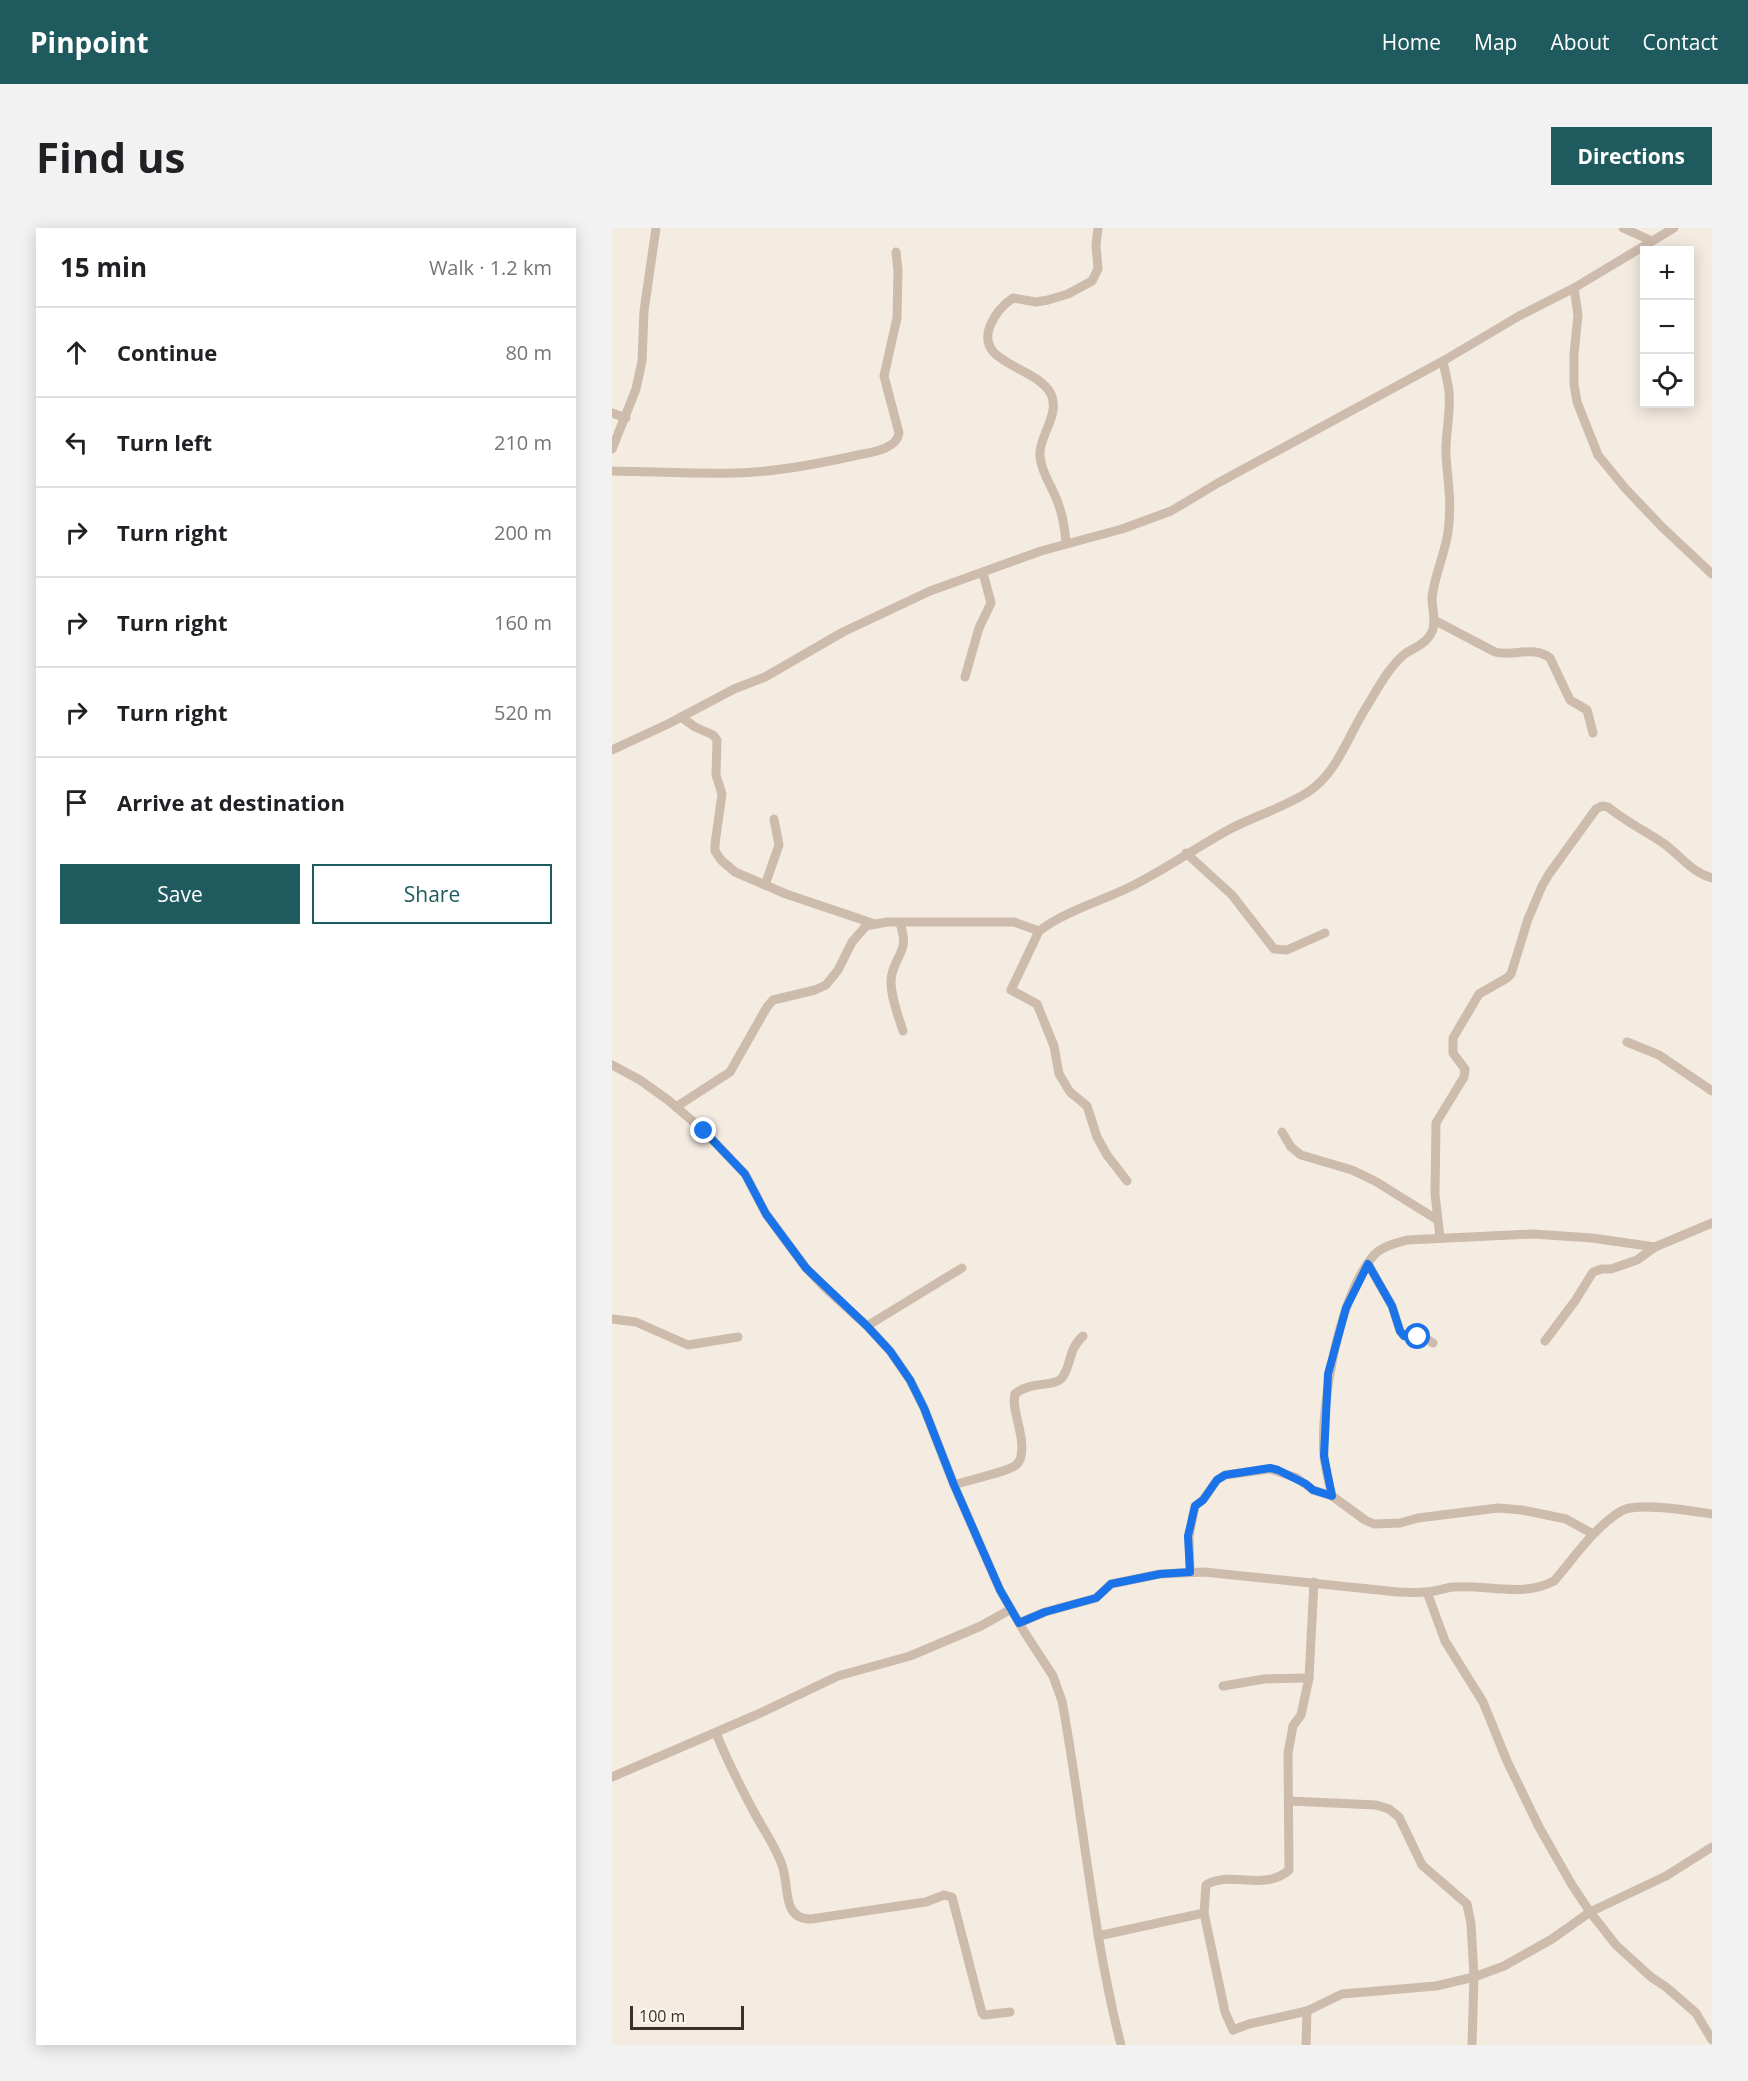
<!DOCTYPE html>
<html lang="en">
<head>
<meta charset="utf-8">
<style>
  body { margin:0; font-family:"Open Sans",sans-serif; background:#f2f2f2; color:#202124 }
  .controls { position:absolute; right:18px; top:18px; display:grid; overflow:hidden; border-radius:0px; box-shadow:0 3px 15px #0003 }
  .controls button { width:54px; height:54px; display:grid; place-items:center; padding:0; border:0; border-bottom:2px solid #e0e0e0; background:#fff; color:#202124; font:30px sans-serif }
  .scale { position:absolute; left:18px; bottom:15px; width:114px; box-sizing:border-box; padding-left:6px; border:3px solid #3b302b; border-top:0; font-size:16px; line-height:21px; white-space:nowrap; color:#3b302b; -webkit-text-stroke:4px #fbf5ee; paint-order:stroke }
  .stop { position:absolute; width:18px; height:18px; margin:-14px; border:4px solid #1a73e8; border-radius:50%; background:#fff }
  .stop.end { background:#1a73e8; border-color:#fff; box-shadow:0 2px 6px #0008 }
  .list { margin:0; padding:0; list-style:none }
  h2 { display:flex; justify-content:space-between; align-items:center; height:78px; margin:0; padding:0 24px; font-size:26px }
  h2 small { font-size:20px; font-weight:400; color:#757577 }
  .list li { display:grid; grid-template-columns:39px 1fr auto; gap:18px; align-items:center; box-sizing:border-box; height:90px; padding:0 24px; border-top:2px solid #e0e0e0 }
  .list b { display:block; font-size:22px; white-space:nowrap }
  .list em { font-size:20px; font-style:normal; color:#757577 }
  .actions { display:flex; gap:12px; padding:18px 24px }
  .actions a { flex:1; padding:14px 0; border:2px solid #1f5a5e; border-radius:0px; text-align:center; font-size:21px; color:#1f5a5e }
  .actions .main { background:#1f5a5e; color:#fff }
  .icon { flex:none; width:33px; height:33px; fill:none; stroke:currentColor; stroke-width:2; stroke-linecap:round; stroke-linejoin:round }
  .map { position:relative; flex:none; width:1100px; height:1817px; overflow:hidden; border-radius:0px }
  header { display:flex; align-items:center; gap:36px; box-sizing:border-box; height:84px; padding:0 30px; background:#1f5a5e; color:#fff }
  header strong { font-size:28px }
  nav { display:flex; gap:33px; margin-inline-start:auto; font-size:21px }
  .intro { display:flex; align-items:center; justify-content:space-between; box-sizing:border-box; height:144px; padding:0 36px }
  h1 { margin:0; font-size:42px }
  .button { padding:15px 27px; border-radius:0px; background:#1f5a5e; color:#fff; font-size:21px; font-weight:700 }
  main { display:flex; gap:36px; padding:0 36px }
  aside { flex:1; background:#fff; border-radius:0px; box-shadow:0 3px 15px #0003 }
  .map>svg:first-child { display:block }
  .lines { fill:none; stroke-linecap:round; stroke-linejoin:round }
  .minor { stroke:#cdbbac; stroke-width:9 }
  .route { stroke:#1a73e8; stroke-width:8 }
</style>
</head>
<body>
<header>
<strong>Pinpoint</strong>
<nav><a>Home</a><a>Map</a><a>About</a><a>Contact</a></nav>
</header>
<div class="intro"><h1>Find us</h1><a class="button">Directions</a></div>
<main>
<aside>
<h2>15 min<small>Walk · 1.2 km</small></h2>
<ul class="list">
<li><svg class="icon" aria-label="ahead" viewBox="0 0 24 24"><path d="M12 20V5M6 11l6-6 6 6"/></svg><div><b>Continue</b></div><em>80 m</em></li>
<li><svg class="icon" aria-label="left" viewBox="0 0 24 24"><path d="M17 20v-9H6M10 6l-5 5 5 5"/></svg><div><b>Turn left</b></div><em>210 m</em></li>
<li><svg class="icon" aria-label="right" viewBox="0 0 24 24"><path d="M7 20v-9h11M14 6l5 5-5 5"/></svg><div><b>Turn right</b></div><em>200 m</em></li>
<li><svg class="icon" aria-label="right" viewBox="0 0 24 24"><path d="M7 20v-9h11M14 6l5 5-5 5"/></svg><div><b>Turn right</b></div><em>160 m</em></li>
<li><svg class="icon" aria-label="right" viewBox="0 0 24 24"><path d="M7 20v-9h11M14 6l5 5-5 5"/></svg><div><b>Turn right</b></div><em>520 m</em></li>
<li><svg class="icon" aria-label="arrive" viewBox="0 0 24 24"><path d="M6 21V4h12l-3 4 3 4H6"/></svg><div><b>Arrive at destination</b></div></li>
</ul>
<div class="actions"><a class="main">Save</a><a>Share</a></div>
</aside>
<div class="map">
<svg width="1100" height="1817" viewBox="0 0 1100 1817">
  <rect width="100%" height="100%" fill="#f4ebe1"/>
  <g class="lines">
    <g class="minor">
      <polyline points="1011,0 1040,13"/>
      <polyline points="962,60 966,87 962,126 962,156 965,174 986,227 1013,260 1050,299 1100,346"/>
      <polyline points="0,185 14,190"/>
      <polyline points="0,221 24,161 30,133 32,83 44,0"/>
      <path d="M0 243C41 244 83 246 124 245 165 244 206 236 246 227 260 224 285 221 287 205L272 148 285 90 286 42 284 24"/>
      <path d="M454 315C453 302 451 288 446 275 441 260 427 241 428 224 429 206 448 185 439 166 424 137 363 137 378 98 383 86 390 77 401 70L424 74 436 72 456 66 480 53 486 41 484 17 486 0"/>
      <path d="M822 392 883 424C901 429 922 417 938 430L958 472 975 482 981 505"/>
      <polyline points="353,449 367,400 379,375 371,345"/>
      <polyline points="69,489 83,499 101,507 105,512 104,547 110,566 103,616 103,623 109,632 123,644 174,666 263,696"/>
      <polyline points="0,522 56,496 122,461 153,449 231,404 318,363 429,323 510,301 559,283 606,255 831,133 907,88 962,60 1062,0"/>
      <polyline points="574,625 620,667 662,721 675,722 713,705"/>
      <polyline points="153,657 167,617 162,591"/>
      <path d="M288 695C290 702 293 710 291 718 288 730 279 739 279 753 279 770 286 787 291 803"/>
      <polyline points="427,703 399,762 425,776 442,818 447,846 458,864 475,878 485,909 495,927 515,953"/>
      <polyline points="1015,814 1047,827 1100,863"/>
      <path d="M0 837 28 852 56 872 92 903 133 946 154 986 194 1040 213 1060 255 1098 278 1123 298 1152 312 1180 342 1257 388 1362 413 1405 441 1448 450 1473C471 1587 480 1704 509 1817"/>
      <path d="M64 879 118 844 155 779 161 772 203 762 214 757 226 742 240 714 254 698 275 694H402L427 703C453 683 490 673 520 658 554 641 585 619 618 601 643 588 673 579 696 564 724 546 735 511 752 483 764 464 776 439 794 425 804 419 817 414 821 401 824 391 820 381 820 370 822 348 833 326 836 304 840 274 836 256 834 228 833 207 839 185 837 164 836 154 833 144 831 133"/>
      <polyline points="670,904 679,919 689,927 740,942 763,953 824,991"/>
      <path d="M828 1010 823 966 824 895 852 849 853 841 841 825V810L867 766 895 750 899 746 916 691 930 658 937 646 984 581 990 578 996 579C1013 593 1033 603 1051 615 1068 627 1079 644 1100 650"/>
      <polyline points="756,1036 780,1078 788,1103 792,1108 813,1110 821,1115"/>
      <polyline points="0,1091 24,1094 76,1117 126,1109"/>
      <polyline points="255,1098 350,1040"/>
      <polyline points="933,1113 963,1073 981,1044 990,1041 999,1041 1025,1032 1043,1019"/>
      <path d="M342 1257C355 1252 398 1244 405 1236 412 1229 410 1212 408 1204 406 1191 400 1178 403 1166 418 1153 440 1159 449 1151 460 1139 455 1122 471 1108"/>
      <path d="M720 1268C717 1255 713 1241 712 1228 708 1176 727 1067 762 1027 770 1018 785 1015 795 1012L921 1006 980 1010 1043 1019 1100 995"/>
      <polyline points="578,1344 577,1308 583,1278 591,1272 605,1252 613,1247 658,1241 685,1250 701,1262 720,1268 753,1292 762,1296 788,1295 806,1290 886,1280 910,1282 954,1291 981,1306"/>
      <path d="M702 1354 697 1450 689 1487 681 1498 676 1525 677 1642C652 1664 619 1642 594 1657L592 1685 613 1784 621 1802 637 1796 695 1783 730 1766 824 1758 862 1749 892 1738 940 1711 978 1684 1054 1648 1100 1619"/>
      <polyline points="815,1364 833,1413 871,1474 895,1533 927,1599 960,1657 978,1684 1004,1717 1039,1749 1054,1759 1084,1785 1100,1812"/>
      <path d="M407 1395 433 1384 484 1370 499 1356 548 1346 592 1344 786 1364C795 1364 804 1365 814 1364 823 1364 832 1360 841 1359 875 1356 910 1370 942 1353 962 1330 984 1297 1011 1282 1028 1274 1080 1283 1100 1286"/>
      <polyline points="611,1458 652,1451 697,1450"/>
      <path d="M104 1505C115 1532 128 1558 142 1584 151 1601 164 1619 170 1637 178 1659 169 1691 199 1691L314 1674 332 1667 340 1669 370 1785 372 1787 398 1784"/>
      <polyline points="0,1549 144,1487 226,1448 298,1428 369,1398 399,1381"/>
      <polyline points="677,1573 764,1577 777,1581 787,1589 810,1637 855,1676 859,1696 862,1749 860,1817"/>
      <polyline points="486,1708 592,1685"/>
      <polyline points="694,1817 695,1783"/>
    </g>
  </g>
  <g class="lines">
    <polyline class="route" points="92,903 133,946 154,986 194,1040 255,1098 278,1123 298,1152 312,1180 342,1257 388,1362 407,1395 433,1384 484,1370 499,1356 548,1346 578,1344 576,1308 583,1278 591,1272 605,1252 613,1247 658,1240 666,1242 694,1256 701,1262 720,1268 712,1228 716,1146 734,1080 756,1036 780,1078 788,1103 792,1108 806,1109"/>
  </g>
</svg>
<div class="controls">
<button>+</button>
<button>−</button>
<button><svg class="icon" aria-label="locate" viewBox="0 0 24 24"><circle cx="12" cy="12" r="6"/><path d="M12 2v4M12 18v4M2 12h4M18 12h4"/></svg></button>
</div>
<div class="scale">100 m</div>
<div class="stop" style="left:806px;top:1109px"></div>
<div class="stop end" style="left:92px;top:903px"></div>
</div>
</main>
</body>
</html>
